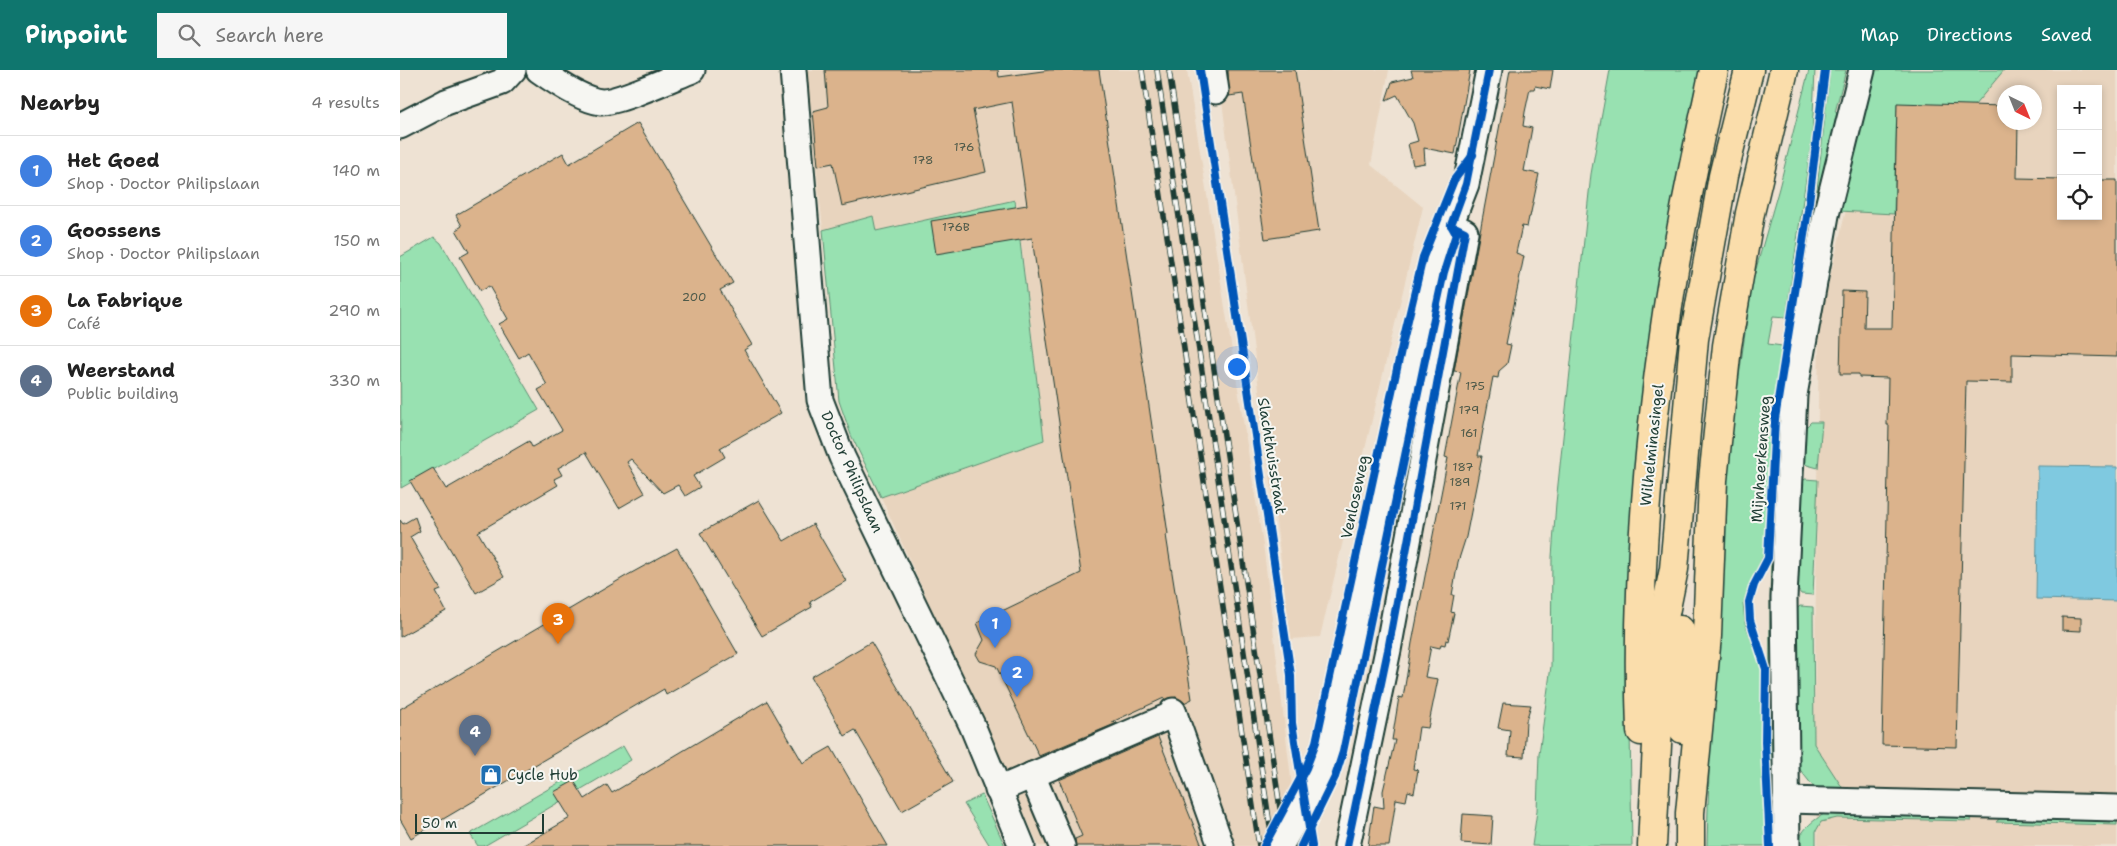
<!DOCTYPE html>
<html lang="en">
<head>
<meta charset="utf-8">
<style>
  body { margin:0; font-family:"Shantell Sans",sans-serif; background:#f6f6f6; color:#222 }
  .controls { position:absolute; right:15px; top:15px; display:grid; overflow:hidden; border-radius:0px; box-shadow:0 2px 8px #0003 }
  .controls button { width:45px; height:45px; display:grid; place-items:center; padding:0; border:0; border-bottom:1px solid #e0e0e0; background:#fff; color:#222; font:25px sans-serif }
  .compass { position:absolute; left:1597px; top:15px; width:45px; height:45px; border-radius:50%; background:#fff; box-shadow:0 2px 8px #0003; rotate:137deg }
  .scale { position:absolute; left:15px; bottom:12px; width:129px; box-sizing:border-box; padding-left:5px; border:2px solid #1f3d34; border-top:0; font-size:14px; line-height:18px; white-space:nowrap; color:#1f3d34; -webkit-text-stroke:4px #f6f6f2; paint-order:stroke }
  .you { position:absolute; left:836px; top:296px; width:18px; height:18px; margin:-12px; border:4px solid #fff; border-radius:50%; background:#1a73e8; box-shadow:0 0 0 8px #1a73e833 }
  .badge { display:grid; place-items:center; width:32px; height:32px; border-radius:50%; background:#0f766e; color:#fff; font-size:16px; font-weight:700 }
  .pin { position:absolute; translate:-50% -41px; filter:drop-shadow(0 1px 2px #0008) }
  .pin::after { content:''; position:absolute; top:26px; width:18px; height:15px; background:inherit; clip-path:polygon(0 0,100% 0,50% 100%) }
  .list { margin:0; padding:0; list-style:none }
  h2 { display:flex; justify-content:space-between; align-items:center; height:65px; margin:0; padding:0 20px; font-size:21px }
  h2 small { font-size:16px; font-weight:400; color:#767676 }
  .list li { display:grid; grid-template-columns:32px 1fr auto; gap:15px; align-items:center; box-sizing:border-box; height:70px; padding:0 20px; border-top:1px solid #e0e0e0 }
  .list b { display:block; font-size:19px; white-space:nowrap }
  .list p { margin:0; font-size:16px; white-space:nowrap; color:#767676 }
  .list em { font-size:16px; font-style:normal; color:#767676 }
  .icon { flex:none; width:28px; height:28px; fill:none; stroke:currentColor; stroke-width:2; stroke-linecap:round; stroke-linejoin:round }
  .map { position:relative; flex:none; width:1717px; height:776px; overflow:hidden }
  header { display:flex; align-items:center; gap:30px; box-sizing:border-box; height:70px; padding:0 25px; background:#0f766e; color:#fff }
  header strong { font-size:24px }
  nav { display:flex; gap:28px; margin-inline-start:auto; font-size:18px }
  .search { width:350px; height:45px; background:#f6f6f6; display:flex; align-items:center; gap:12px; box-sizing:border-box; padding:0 18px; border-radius:0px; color:#767676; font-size:19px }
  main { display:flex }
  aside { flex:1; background:#fff }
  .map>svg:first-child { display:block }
  .built { fill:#e8d4be; fill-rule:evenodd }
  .green { fill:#98e1b1; stroke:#5c8f72 }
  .water { fill:#7fc9e0; stroke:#59919b }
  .building { fill:#dbb38c; stroke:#1f3d34 }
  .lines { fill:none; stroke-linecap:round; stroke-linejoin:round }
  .minor-casing { stroke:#1f3d34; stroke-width:29 }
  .major-casing { stroke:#1f3d34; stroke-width:31 }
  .minor { stroke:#f6f6f2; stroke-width:25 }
  .major { stroke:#faddab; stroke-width:28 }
  .rail-casing { stroke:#1f3d34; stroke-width:5.5 }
  .rail { stroke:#f6f6f2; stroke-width:4; stroke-dasharray:11; stroke-linecap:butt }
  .minor-bridge-casing { stroke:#1f3d34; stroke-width:29; stroke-linecap:butt }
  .minor-bridge { stroke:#f6f6f2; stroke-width:25 }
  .cycleway-casing { stroke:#f6f6f2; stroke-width:11 }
  .cycleway { stroke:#0057b8; stroke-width:8 }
  .labels { text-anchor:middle; stroke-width:4; stroke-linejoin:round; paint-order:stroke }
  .number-label { font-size:12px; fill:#4e5a4a }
  .street-label { font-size:15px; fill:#1f3d34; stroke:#f6f6f2 }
  .poi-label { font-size:15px; fill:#1f3d34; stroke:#f6f6f2; text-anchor:start }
</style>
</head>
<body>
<header>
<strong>Pinpoint</strong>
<div class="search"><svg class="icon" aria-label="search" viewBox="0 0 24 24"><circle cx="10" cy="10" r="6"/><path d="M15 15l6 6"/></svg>Search here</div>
<nav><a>Map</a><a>Directions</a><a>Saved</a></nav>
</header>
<main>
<aside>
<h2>Nearby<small>4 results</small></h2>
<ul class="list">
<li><span class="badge" style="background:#3f7fe0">1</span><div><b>Het Goed</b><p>Shop · Doctor Philipslaan</p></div><em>140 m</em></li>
<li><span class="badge" style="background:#3f7fe0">2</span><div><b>Goossens</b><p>Shop · Doctor Philipslaan</p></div><em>150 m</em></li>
<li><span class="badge" style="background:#e8710a">3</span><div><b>La Fabrique</b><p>Café</p></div><em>290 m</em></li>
<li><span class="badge" style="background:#5c6f8a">4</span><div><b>Weerstand</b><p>Public building</p></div><em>330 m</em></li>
</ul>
</aside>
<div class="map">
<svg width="1717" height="776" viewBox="0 0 1717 776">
  <rect width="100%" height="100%" fill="#eee2d3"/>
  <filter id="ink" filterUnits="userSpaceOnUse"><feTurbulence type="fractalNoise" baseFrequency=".02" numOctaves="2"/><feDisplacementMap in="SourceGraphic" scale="10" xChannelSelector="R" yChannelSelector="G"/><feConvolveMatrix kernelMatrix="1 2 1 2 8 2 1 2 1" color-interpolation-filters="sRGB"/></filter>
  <g filter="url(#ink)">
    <g class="built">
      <polygon points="406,0 787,0 864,481 899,776 639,776 481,427 644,370 616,130 475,161 473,146 423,160"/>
      <polygon points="818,0 989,0 971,95 1023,137 920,567 891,569"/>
      <path d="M1483 0H1717V397L1638 396 1636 529 1717 531V776H1418L1414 674 1419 253 1473 27ZM1661 19H1698V146H1661ZM1604 22H1634V52H1604Z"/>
    </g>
    <g class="green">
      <polygon points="1210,0 1306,0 1230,661 1232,776 1132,776 1137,741 1139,684 1151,596 1152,487 1156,433 1191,104"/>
      <polygon points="1409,0 1415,0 1412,67 1386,247 1373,246 1368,274 1382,276 1370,373 1364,484 1349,516 1343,534 1345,553 1362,598 1367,776 1307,776 1311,627 1315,535 1330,371 1352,213 1379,118"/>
      <polygon points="1430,0 1446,0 1435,42 1437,42 1418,139 1415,138"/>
      <polygon points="1474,0 1604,0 1574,36 1497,34 1494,144 1439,141"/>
      <polygon points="615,130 644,370 481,427 451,365 439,331 423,160 473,146 476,161"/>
      <polygon points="34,167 41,173 139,340 1,418 0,187"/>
      <path d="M1391 277 1377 731H1372C1369 619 1368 509 1375 397 1377 363 1378 308 1391 277Z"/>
      <polygon points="1411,352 1422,352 1418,398 1407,395 1401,389 1403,360"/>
      <polygon points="1405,409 1418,410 1413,525 1401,524 1394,514 1399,415"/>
      <polygon points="1400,536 1413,537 1414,674 1442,717 1441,722 1428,722 1412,715 1394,692 1391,545"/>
      <polygon points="223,676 231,690 84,776 78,776 70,764"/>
      <polygon points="582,725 605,776 590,776 564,734"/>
      <path d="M1426 743 1564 744 1572 751 1437 748 1421 752 1416 761V776H1398C1399 761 1413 750 1426 743Z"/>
      <polygon points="1604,745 1717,747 1717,755 1596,752"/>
    </g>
    <polygon class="water" points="1638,396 1717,397 1717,531 1636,529"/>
    <g class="building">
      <polygon points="425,0 598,0 599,7 650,0 699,0 768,464 766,465 792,629 784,633 776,627 765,630 764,628 712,652 717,653 639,686 596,596 580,591 576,584 584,570 577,553 681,503 632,168 536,184 531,151 627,135 612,32 573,40 586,102 442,136 433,93 418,96 413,41 428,37"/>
      <polygon points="828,0 895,0 919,161 865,169 843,24 829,26"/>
      <polygon points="1011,0 1070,0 1055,84 1024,78 1025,93 1013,95 1008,74 1018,71 1013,53 997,25 986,30 992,12 1013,7"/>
      <polygon points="1110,0 1153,0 1150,19 1135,16 1134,19 1130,19 1125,42 1123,56 1132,58 1124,101 1139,104 1130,147 1129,147 1127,157 1122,156 1116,183 1124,186 1106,274 1111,275 1107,294 1099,301 1098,308 1093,307 1078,386 1082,386 1066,467 1058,492 1052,525 1054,525 1051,542 1054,543 1048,571 1046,570 1045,575 1041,574 1040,578 1031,576 1025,607 1038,609 1028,658 1019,657 1013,699 1018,700 1014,723 1008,721 1006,731 996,729 989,776 968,776 974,736 984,738 983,721 995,670 992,670 999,627 1003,628 1012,573 1048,388 1045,387 1061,302 1054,301"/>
      <polygon points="1497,33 1604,36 1604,52 1618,52 1617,108 1661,109 1661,146 1698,146 1698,110 1717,110 1717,287 1612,284 1612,312 1566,311 1557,677 1482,675 1489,355 1487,355 1488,308 1459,307 1459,304 1440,304 1442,221 1465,222 1464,258 1492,258"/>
      <polygon points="238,53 333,213 320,220 352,275 344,280 381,343 320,378 325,387 293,406 300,417 285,426 278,415 263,423 231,389 227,392 245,423 219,438 186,382 158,398 162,405 154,409 158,415 78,462 104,507 76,523 10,411 33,398 46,419 129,371 132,377 162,360 138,320 147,315 128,282 119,288 99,254 108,249 89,216 80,221 60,187 69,182 56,160 62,156 56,145 163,83 169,94"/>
      <polygon points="359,430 384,471 413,454 446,511 410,532 412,537 362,566 300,463"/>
      <polygon points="15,447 20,461 10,467 41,520 36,522 46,541 0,567 0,450 3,454"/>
      <polygon points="277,478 338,584 266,625 264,619 11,768 0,749 0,639 226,506"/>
      <polygon points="1662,547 1681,548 1681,561 1662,560"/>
      <polygon points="471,572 553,712 502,741 455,660 445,666 411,607"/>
      <polygon points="367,631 403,693 431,677 488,776 122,776 170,748 154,722 174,711 185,729 207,715 212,723"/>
      <polygon points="1103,633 1131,635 1126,651 1124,687 1108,686 1110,660 1098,658"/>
      <polygon points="758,667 802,776 676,776 675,769 682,766 659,710"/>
      <polygon points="1063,744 1093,746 1091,775 1061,773"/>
    </g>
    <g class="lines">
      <g class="minor-casing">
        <g id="minor">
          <path d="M139 0C153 10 183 30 201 32 217 33 274 7 292 0"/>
          <polyline points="393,0 420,330 442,387 572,655 622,776"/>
          <polyline points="813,0 816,21"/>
          <polyline points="0,56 46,32 102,12 113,0"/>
          <polyline points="773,641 821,776"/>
          <polyline points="632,705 662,776"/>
          <polyline points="598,720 774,644"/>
          <polyline points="911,720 921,700 928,678 1034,197 1066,114 1089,0"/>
          <polyline points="1386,730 1717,738"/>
          <polyline points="947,776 988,580 1065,162 1051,155"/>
          <polyline points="1387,776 1384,528 1394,325 1426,145 1462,0"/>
        </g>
      </g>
      <g class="major-casing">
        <g id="major">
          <polyline points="1280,560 1283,659"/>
          <path d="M1241 661C1236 526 1246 391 1265 257 1277 171 1296 85 1314 0"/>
          <polyline points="1252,776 1263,553 1274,499 1294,269 1323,106 1349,0"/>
          <polyline points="1290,776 1290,743 1307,566 1313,410 1327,276 1350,143 1384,0"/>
        </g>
      </g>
      <use href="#minor" class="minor"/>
      <use href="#major" class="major"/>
      <g class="rail-casing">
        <g id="rail">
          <polyline points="742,0 859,776"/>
          <polyline points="757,0 873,776"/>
          <polyline points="769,0 878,724 885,776"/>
        </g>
      </g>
      <use href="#rail" class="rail"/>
      <g class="minor-bridge-casing">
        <polyline id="minor-bridge" points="880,776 911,720"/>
      </g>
      <use href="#minor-bridge" class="minor-bridge"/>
      <g class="cycleway-casing">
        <g id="cycleway">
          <polyline points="800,0 891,605 892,653 912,776"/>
          <polyline points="1051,155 1066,114 1089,0"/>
          <polyline points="864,776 906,698 916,672 1003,271 1023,187 1054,110 1073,85"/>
          <polyline points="901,776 935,707 943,682 1026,285 1044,202 1056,164 1051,155"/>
          <polyline points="947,776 988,580 1065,162 1057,158"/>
          <polyline points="1370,776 1365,672 1366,599 1350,550 1349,532 1354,515 1368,488 1375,349 1408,140 1425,0"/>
        </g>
      </g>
      <use href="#cycleway" class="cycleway"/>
    </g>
  </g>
  <defs>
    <g id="shop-square" transform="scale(1.125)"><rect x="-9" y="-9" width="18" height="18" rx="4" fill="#1f6fb2" stroke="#f6f6f2"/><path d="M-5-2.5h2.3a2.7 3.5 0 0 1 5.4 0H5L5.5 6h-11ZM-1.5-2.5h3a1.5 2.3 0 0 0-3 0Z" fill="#fff"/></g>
  </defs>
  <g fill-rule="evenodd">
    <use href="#shop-square" x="91" y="705"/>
  </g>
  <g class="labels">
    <g class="number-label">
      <text x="564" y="81">176</text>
      <text x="523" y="94">178</text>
      <text x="556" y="161">176B</text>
      <text x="294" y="231">200</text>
      <text x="1075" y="320">175</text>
      <text x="1069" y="344">179</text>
      <text x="1069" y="367">161</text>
      <text x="1063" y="401">187</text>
      <text x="1060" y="416">189</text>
      <text x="1058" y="440">171</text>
    </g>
    <g class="street-label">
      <text transform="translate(1252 375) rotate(-84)" y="5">Wilhelminasingel</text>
      <text transform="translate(872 386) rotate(81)" y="5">Slachthuisstraat</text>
      <text transform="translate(1361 389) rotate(-86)" y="5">Mijnheerkensweg</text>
      <text transform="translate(452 402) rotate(66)" y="5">Doctor Philipslaan</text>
      <text transform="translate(955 427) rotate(-78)" y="5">Venloseweg</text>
    </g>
    <g class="poi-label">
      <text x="107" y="710">Cycle Hub</text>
    </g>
  </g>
</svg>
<div class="controls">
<button>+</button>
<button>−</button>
<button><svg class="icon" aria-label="locate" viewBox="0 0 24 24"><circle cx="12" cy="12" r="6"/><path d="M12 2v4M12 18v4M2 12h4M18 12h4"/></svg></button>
</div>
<svg class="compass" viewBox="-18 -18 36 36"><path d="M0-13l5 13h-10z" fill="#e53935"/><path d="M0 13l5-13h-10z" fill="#767676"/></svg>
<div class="scale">50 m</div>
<div class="you"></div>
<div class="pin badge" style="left:595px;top:578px;background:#3f7fe0">1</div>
<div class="pin badge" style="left:617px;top:627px;background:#3f7fe0">2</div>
<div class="pin badge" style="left:158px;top:574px;background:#e8710a">3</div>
<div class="pin badge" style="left:75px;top:686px;background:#5c6f8a">4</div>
</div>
</main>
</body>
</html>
